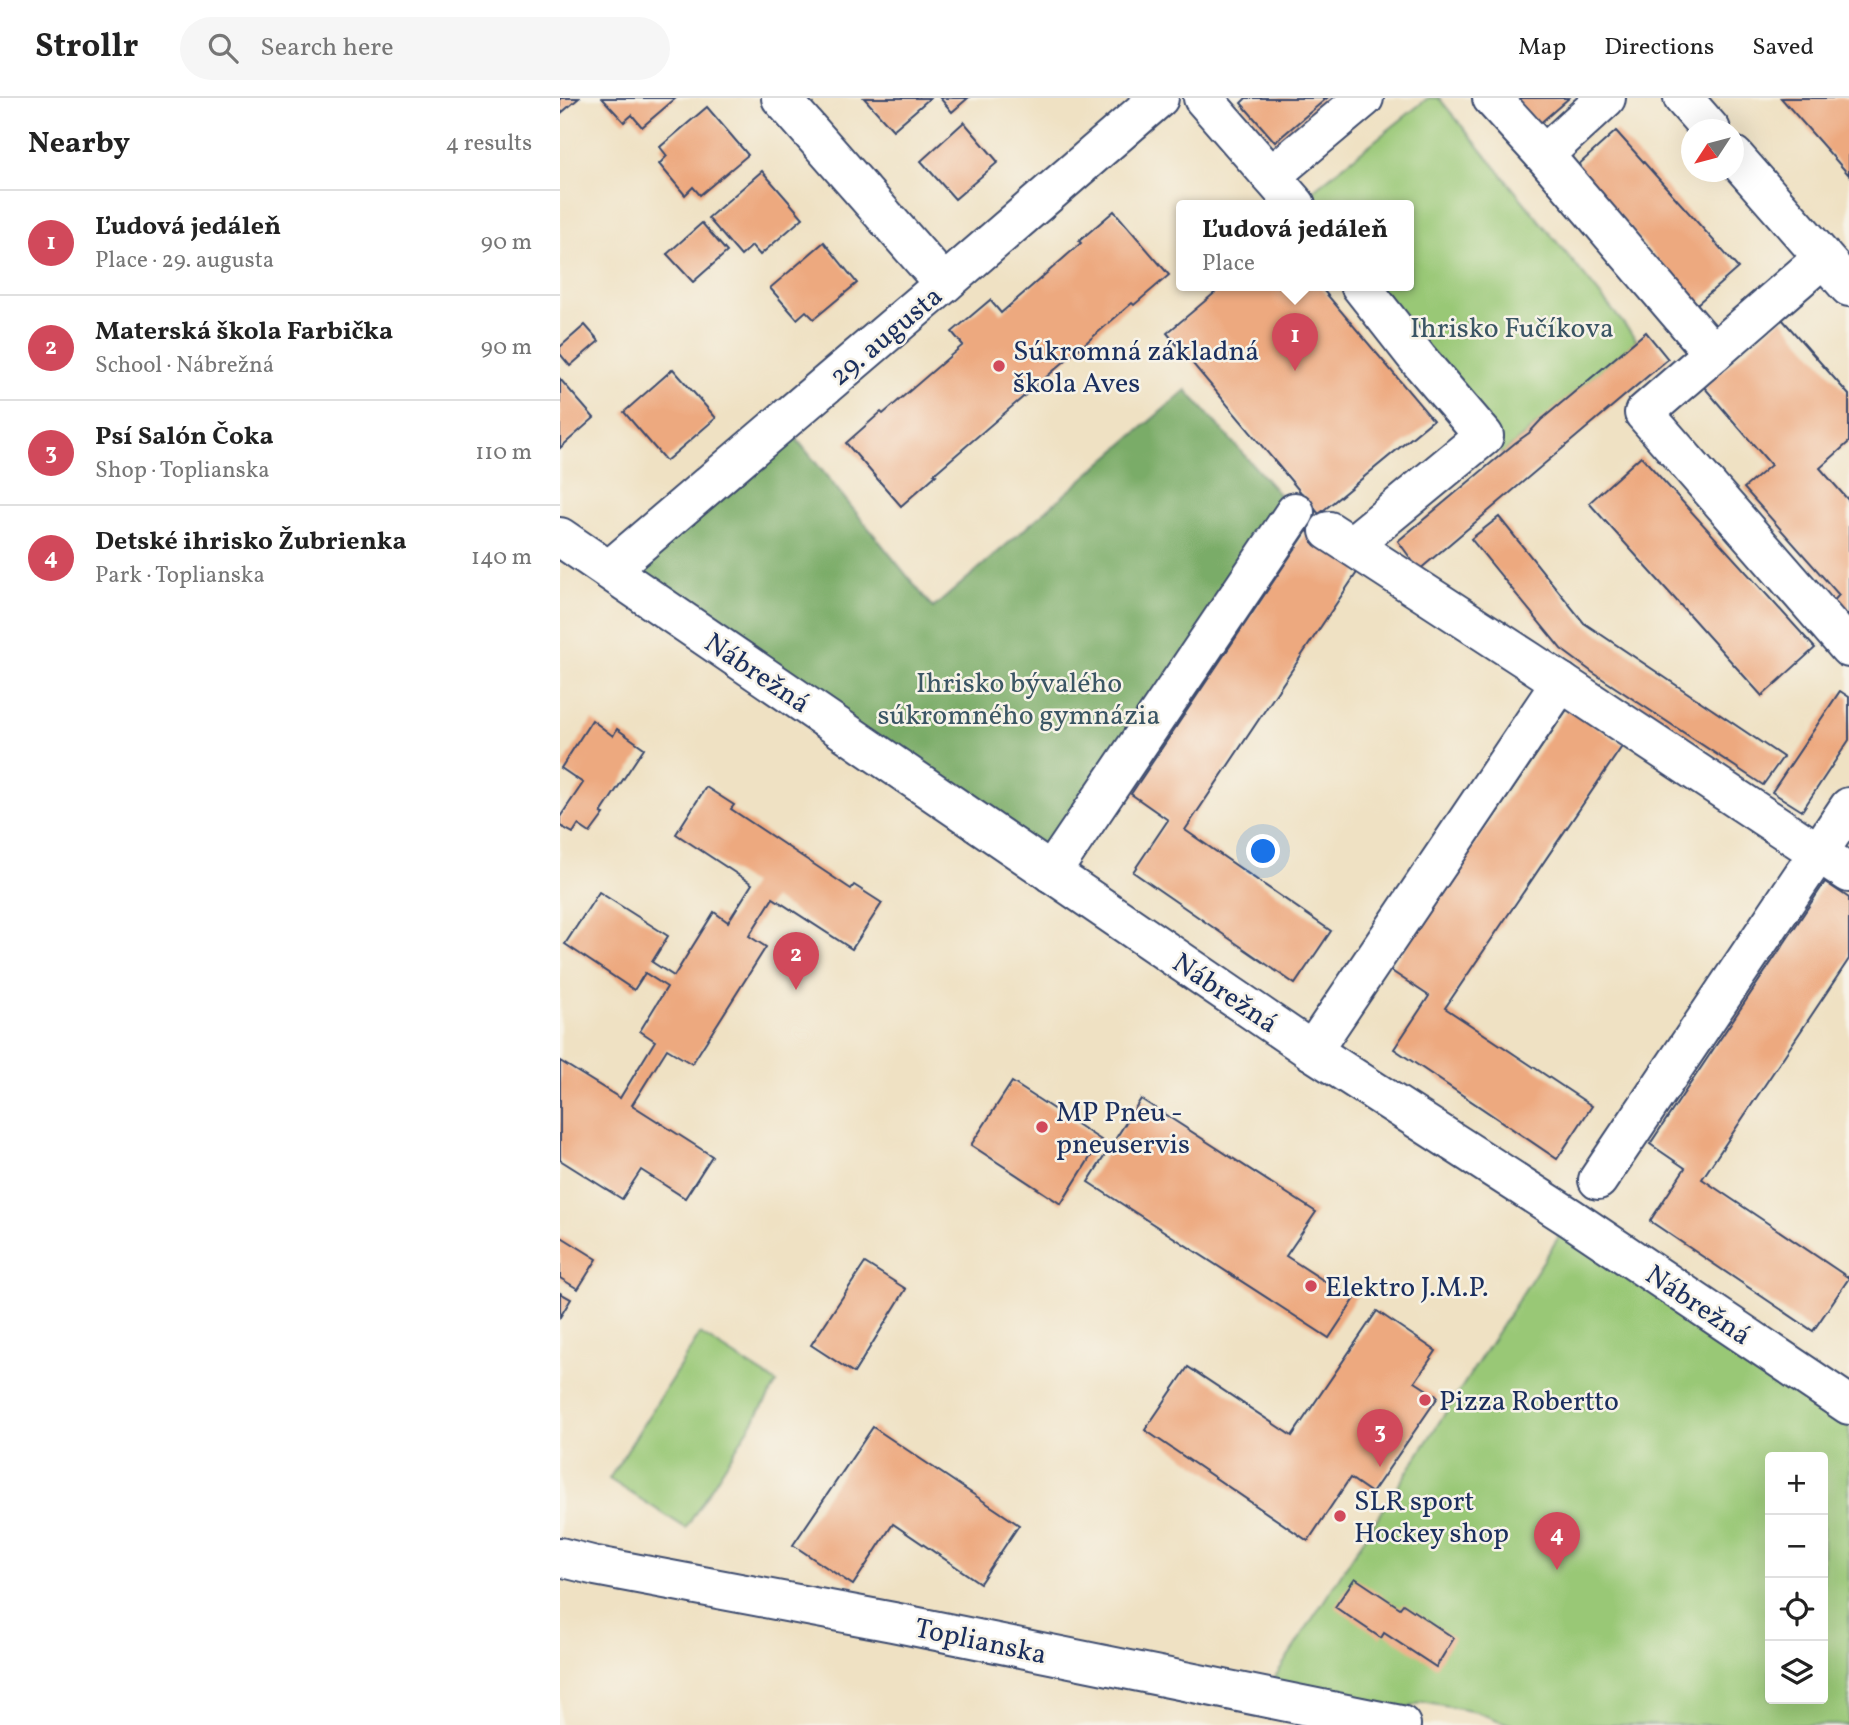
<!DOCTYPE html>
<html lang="en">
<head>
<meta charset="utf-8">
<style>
  body { margin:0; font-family:Vollkorn,serif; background:#f6f6f6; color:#222 }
  .controls { position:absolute; right:21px; bottom:21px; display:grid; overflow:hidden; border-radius:7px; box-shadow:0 7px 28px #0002 }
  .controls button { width:63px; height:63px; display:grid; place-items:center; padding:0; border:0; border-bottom:2px solid #e0e0e0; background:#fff; color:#222; font:35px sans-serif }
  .compass { position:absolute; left:1121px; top:21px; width:63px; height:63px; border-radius:50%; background:#fff; box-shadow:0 7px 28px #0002; rotate:234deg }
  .you { position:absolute; left:704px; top:754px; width:24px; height:24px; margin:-18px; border:5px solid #fff; border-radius:50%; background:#1a73e8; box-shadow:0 0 0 10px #1a73e833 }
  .badge { display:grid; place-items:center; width:46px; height:46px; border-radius:50%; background:#d1495b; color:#fff; font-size:23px; font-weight:700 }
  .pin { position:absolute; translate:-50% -58px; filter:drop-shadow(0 2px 4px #0008) }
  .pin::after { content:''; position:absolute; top:37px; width:24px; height:21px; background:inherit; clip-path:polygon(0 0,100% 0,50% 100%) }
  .popup { position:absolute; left:616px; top:102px; width:238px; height:91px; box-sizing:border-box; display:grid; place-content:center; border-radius:7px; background:#fff; filter:drop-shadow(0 2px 5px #0005); font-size:23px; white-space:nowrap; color:#767676 }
  .popup b { font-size:26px; color:#222 }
  .popup::after { content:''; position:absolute; left:50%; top:100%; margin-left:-14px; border:14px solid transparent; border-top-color:#fff }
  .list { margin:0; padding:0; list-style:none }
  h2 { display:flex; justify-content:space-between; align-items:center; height:91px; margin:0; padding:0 28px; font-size:30px }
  h2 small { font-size:23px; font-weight:400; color:#767676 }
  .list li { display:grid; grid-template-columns:46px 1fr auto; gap:21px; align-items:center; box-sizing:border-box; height:105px; padding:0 28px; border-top:2px solid #e0e0e0 }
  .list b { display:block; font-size:26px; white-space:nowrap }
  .list p { margin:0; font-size:23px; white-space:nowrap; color:#767676 }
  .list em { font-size:23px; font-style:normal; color:#767676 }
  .icon { flex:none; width:38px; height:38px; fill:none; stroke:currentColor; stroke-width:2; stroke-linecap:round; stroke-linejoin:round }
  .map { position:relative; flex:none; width:1289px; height:1627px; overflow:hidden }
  header { display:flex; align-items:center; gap:42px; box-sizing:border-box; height:98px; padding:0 35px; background:#fff; border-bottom:2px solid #e0e0e0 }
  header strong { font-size:33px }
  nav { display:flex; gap:38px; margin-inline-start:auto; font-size:24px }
  .search { width:490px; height:63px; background:#f6f6f6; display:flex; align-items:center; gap:18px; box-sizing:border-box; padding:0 24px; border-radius:38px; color:#767676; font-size:26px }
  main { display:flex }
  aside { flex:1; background:#fff }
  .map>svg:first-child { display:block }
  .green { fill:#99c876; stroke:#5a7c6a; stroke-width:2; fill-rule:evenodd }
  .forest { fill:#7aac67; stroke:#4a6e62; stroke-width:2 }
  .building { fill:#eda97f }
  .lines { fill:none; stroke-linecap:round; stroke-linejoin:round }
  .minor-casing { stroke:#3b4a6d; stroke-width:42 }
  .minor { stroke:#fff; stroke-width:38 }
  .poi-dot { fill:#d1495b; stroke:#f7f3e8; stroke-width:2.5 }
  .labels { text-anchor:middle; stroke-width:5; stroke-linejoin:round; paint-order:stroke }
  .park-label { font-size:28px; fill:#3a5564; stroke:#f7f3e8 }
  .street-label { font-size:28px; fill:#1b2f5e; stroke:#f7f3e8 }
  .poi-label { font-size:28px; fill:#1b2f5e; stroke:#f7f3e8; text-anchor:start }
</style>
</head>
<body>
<header>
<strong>Strollr</strong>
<div class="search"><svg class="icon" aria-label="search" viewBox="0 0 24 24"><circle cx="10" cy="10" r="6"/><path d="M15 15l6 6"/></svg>Search here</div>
<nav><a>Map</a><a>Directions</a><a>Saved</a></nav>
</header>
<main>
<aside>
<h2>Nearby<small>4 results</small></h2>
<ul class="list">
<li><span class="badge">1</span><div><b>Ľudová jedáleň</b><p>Place · 29. augusta</p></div><em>90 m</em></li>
<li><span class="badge">2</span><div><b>Materská škola Farbička</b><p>School · Nábrežná</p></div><em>90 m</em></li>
<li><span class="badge">3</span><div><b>Psí Salón Čoka</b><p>Shop · Toplianska</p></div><em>110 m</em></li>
<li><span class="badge">4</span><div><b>Detské ihrisko Žubrienka</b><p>Park · Toplianska</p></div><em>140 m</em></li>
</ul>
</aside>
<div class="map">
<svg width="1289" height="1627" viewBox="0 0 1289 1627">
  <rect width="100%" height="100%" fill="#f7f3e8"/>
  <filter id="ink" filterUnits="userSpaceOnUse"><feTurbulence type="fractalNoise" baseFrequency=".0143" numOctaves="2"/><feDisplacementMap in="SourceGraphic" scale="14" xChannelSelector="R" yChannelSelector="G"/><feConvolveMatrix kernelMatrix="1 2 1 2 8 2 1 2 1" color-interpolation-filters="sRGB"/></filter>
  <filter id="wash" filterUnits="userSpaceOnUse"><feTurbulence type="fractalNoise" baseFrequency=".00686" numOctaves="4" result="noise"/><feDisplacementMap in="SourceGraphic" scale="28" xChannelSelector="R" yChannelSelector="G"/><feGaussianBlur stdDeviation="1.57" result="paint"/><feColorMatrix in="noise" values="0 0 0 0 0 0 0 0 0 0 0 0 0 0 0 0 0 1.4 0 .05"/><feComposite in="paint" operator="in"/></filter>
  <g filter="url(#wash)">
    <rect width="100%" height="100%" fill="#efe1c3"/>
    <g class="green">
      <polygon points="868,0 879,0 1077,242 942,356 924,338 805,187 849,187 849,107 736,106"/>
      <path d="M1011 1120 1289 1307V1627H951L916 1614 862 1604 846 1611 711 1585ZM1210 1359H1263V1601H1210Z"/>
      <polygon points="140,1236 217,1285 126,1430 49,1381"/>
    </g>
    <polygon class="forest" points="626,292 735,414 491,775 49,472 223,324 373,510"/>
    <g id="blocks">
      <g class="building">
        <polygon points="0,0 19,0 0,16"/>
        <polygon points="42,0 116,0 82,29 72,17 64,24"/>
        <polygon points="304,0 370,0 333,32"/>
        <polygon points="380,0 408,0 392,14"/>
        <polygon points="686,0 767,0 715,44 681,5"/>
        <polygon points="954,0 1009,0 978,27"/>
        <polygon points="1221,0 1289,0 1289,77"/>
        <polygon points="147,9 188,57 140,97 133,89 125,97 99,66 107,58 100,49"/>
        <polygon points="404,24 438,64 395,101 361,63"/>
        <polygon points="1056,33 1178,170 1137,206 1016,69"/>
        <polygon points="202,73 243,120 200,157 192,148 181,158 148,120"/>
        <polygon points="554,113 609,177 574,207 572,205 374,376 376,377 341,408 286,345 321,314 323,316 403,247 392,234 430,202 441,215 521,145 519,143"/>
        <polygon points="142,125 167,154 133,184 107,156"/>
        <polygon points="264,144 297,185 254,221 246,213 237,221 210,190"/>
        <polygon points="664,187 759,187 873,322 759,416 607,235"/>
        <polygon points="1222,221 1289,297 1289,344 1260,370 1289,403 1289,516 1282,521 1270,507 1279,497 1184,390 1211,367 1144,289"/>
        <polygon points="25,227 39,243 10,268 0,256 0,249"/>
        <polygon points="1086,234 1108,261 859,472 838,443 955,345 969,335 981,322"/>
        <polygon points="113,271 156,320 106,363 64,314"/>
        <polygon points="0,281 34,320 0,350"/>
        <polygon points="1081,358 1255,550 1202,598 1029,405"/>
        <polygon points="939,419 1024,525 1223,659 1203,687 1032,574 1001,551 911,441"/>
        <polygon points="747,433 800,470 625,732 771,833 735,886 573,774 608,722 571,696"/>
        <polygon points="1280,593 1289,599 1289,642 1242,713 1212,694"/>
        <polygon points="1008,610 1063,647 885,910 1032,1008 997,1061 834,951 869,898 830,872"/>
        <polygon points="32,622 53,638 57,631 84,650 41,715 44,716 30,735 18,727 13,735 0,728 0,719 23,685 1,670"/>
        <polygon points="146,689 174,707 171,711 291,791 294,787 322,805 292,851 213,800 189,838 206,849 132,966 107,951 72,1007 152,1058 125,1100 81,1072 62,1101 0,1062 0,963 60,1000 95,943 80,933 107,889 85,875 74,892 5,846 39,794 108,838 92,864 114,878 154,814 168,824 192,786 116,736"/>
        <polygon points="1265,784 1289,800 1289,861 1142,1081 1289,1180 1253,1233 1090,1123 1125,1070 1090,1046"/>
        <polygon points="452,984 541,1042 501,1106 411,1047"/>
        <polygon points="581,1001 756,1114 726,1158 786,1197 792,1187 800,1193 769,1240 528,1084"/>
        <polygon points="0,1138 37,1161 18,1191 0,1180"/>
        <polygon points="305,1165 346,1191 294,1275 251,1247"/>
        <polygon points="0,1195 11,1201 0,1219"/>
        <polygon points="817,1213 876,1253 855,1284 878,1299 812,1395 790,1380 748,1443 585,1332 628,1269 732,1338"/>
        <polygon points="313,1329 459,1427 420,1485 333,1426 293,1487 233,1447"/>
        <polygon points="795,1480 840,1510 843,1506 894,1540 876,1569 824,1535 821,1540 775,1509"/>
      </g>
    </g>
  </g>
  <g filter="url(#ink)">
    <use href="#blocks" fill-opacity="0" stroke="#3b4a6d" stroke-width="2"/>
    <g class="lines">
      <g class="minor-casing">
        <g id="minor">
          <polyline points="221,0 384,186"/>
          <polyline points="643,0 736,107"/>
          <polyline points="932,0 984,57 1046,0"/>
          <polyline points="1123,0 1151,32"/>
          <polyline points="984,57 1153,255"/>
          <polyline points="1174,58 1289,189"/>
          <polyline points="711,78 804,0"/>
          <polyline points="1263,160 1084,315 1289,550"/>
          <polyline points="769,433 969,563 1289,775"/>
          <polyline points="0,439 752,953 1011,1120 1289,1307"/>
          <polyline points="792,447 924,338 858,261 800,187"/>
          <polyline points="49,472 384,186 599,0"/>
          <polyline points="491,775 735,414"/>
          <polyline points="752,953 1001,584"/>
          <polyline points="1038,1082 1289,709"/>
          <polyline points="0,1459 36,1468 333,1524 841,1627"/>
        </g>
      </g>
      <use href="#minor" class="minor"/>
    </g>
  </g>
  <g class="poi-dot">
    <circle cx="439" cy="268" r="7"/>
    <circle cx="482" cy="1029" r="7"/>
    <circle cx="751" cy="1188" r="7"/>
    <circle cx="865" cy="1302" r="7"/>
    <circle cx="780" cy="1418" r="7"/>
  </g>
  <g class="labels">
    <g class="park-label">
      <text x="952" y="239">Ihrisko Fučíkova</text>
      <text x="459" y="594">Ihrisko bývalého<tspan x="459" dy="32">súkromného gymnázia</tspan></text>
    </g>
    <g class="street-label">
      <text transform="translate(325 237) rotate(-40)" y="10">29. augusta</text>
      <text transform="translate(198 574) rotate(34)" y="10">Nábrežná</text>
      <text transform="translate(666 894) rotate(34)" y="10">Nábrežná</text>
      <text transform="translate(1139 1206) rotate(34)" y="10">Nábrežná</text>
      <text transform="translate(421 1542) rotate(12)" y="10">Toplianska</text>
    </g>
    <g class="poi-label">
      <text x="453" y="262">Súkromná základná<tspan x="453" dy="32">škola Aves</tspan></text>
      <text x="496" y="1023">MP Pneu -<tspan x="496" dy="32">pneuservis</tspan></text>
      <text x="765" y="1198">Elektro J.M.P.</text>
      <text x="879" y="1312">Pizza Robertto</text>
      <text x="794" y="1412">SLR sport<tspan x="794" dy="32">Hockey shop</tspan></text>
    </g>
  </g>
</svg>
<div class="controls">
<button>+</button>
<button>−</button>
<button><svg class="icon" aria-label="locate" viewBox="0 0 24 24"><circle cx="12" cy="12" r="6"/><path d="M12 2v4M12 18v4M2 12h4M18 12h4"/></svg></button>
<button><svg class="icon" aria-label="layers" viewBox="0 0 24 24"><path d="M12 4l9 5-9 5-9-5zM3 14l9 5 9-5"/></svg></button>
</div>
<svg class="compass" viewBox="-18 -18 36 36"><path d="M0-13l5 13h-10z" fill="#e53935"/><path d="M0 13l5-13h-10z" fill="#767676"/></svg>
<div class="you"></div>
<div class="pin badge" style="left:735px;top:273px">1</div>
<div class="popup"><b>Ľudová jedáleň</b>Place</div>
<div class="pin badge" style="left:236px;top:892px">2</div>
<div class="pin badge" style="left:820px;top:1369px">3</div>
<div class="pin badge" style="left:997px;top:1472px">4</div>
</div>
</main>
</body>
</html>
